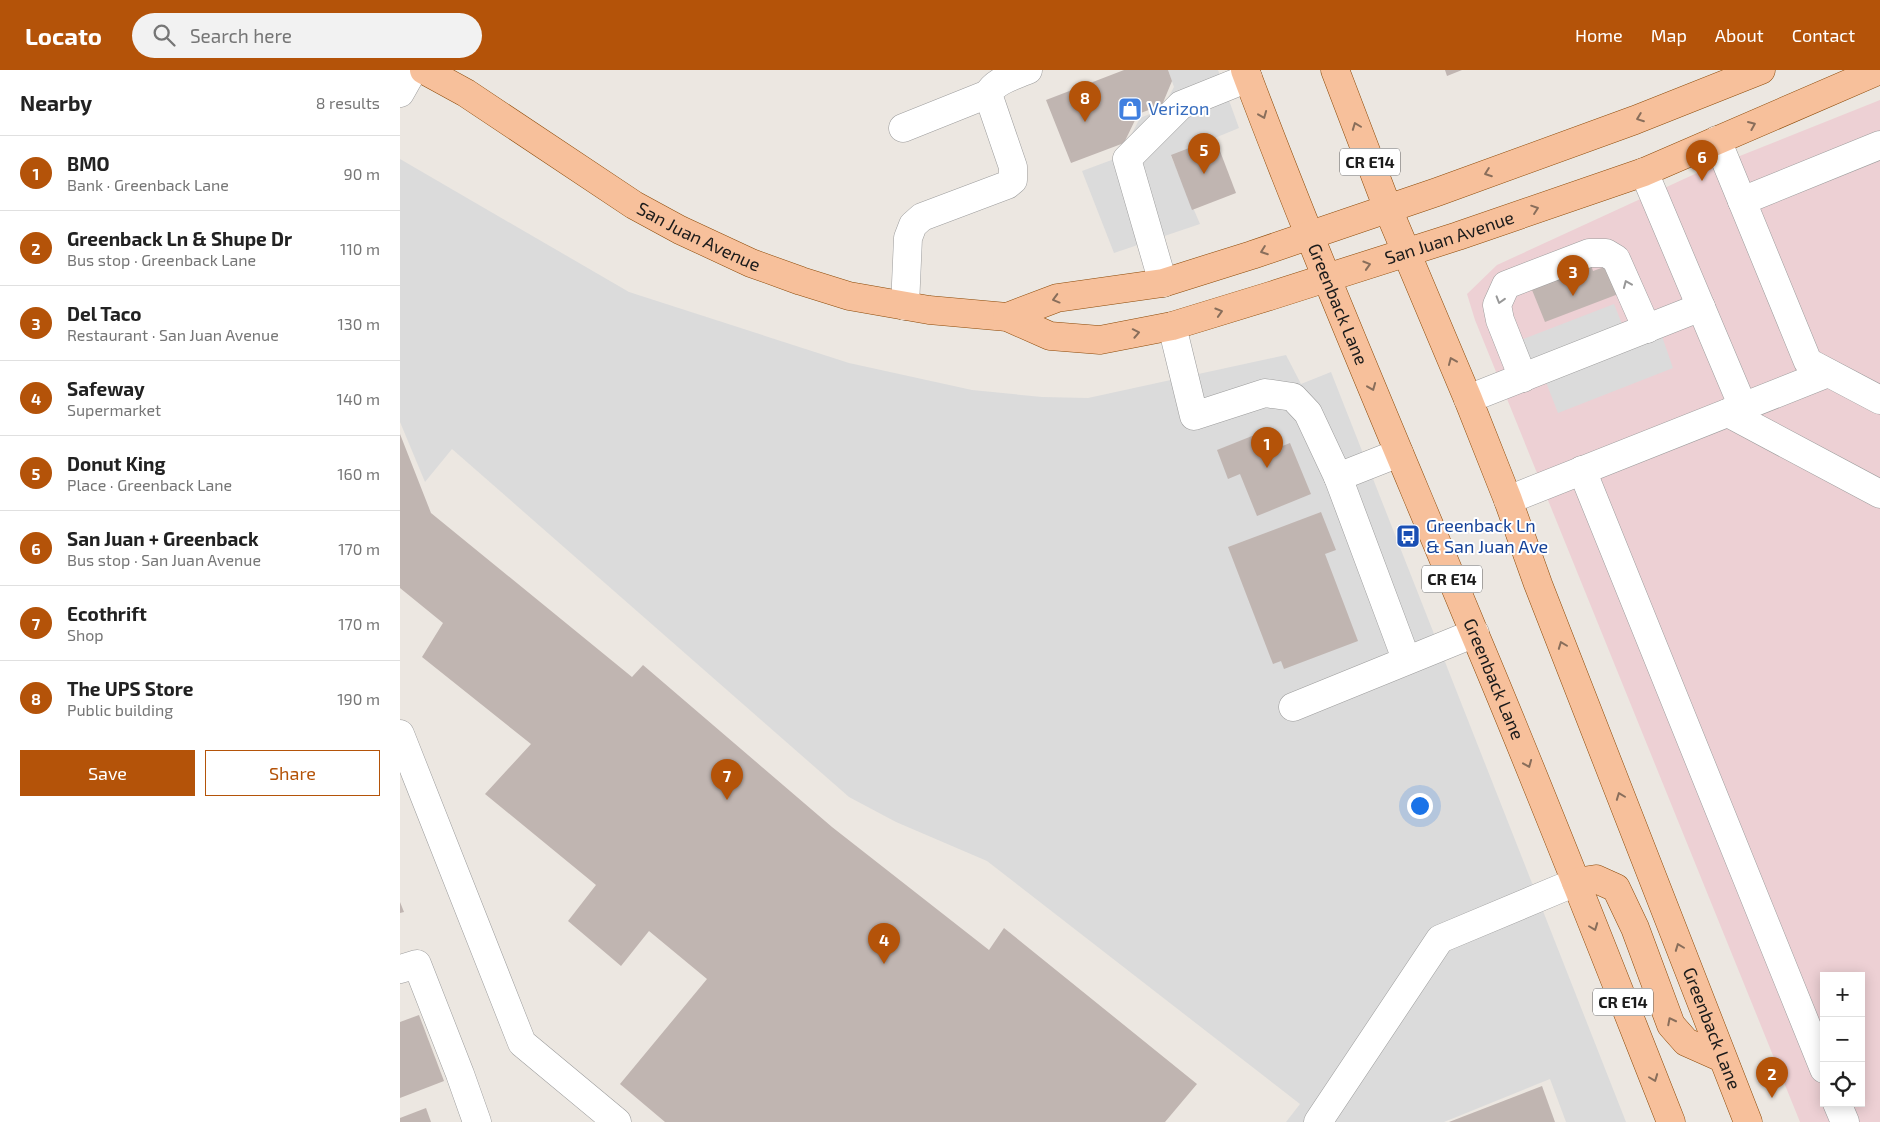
<!DOCTYPE html>
<html lang="en">
<head>
<meta charset="utf-8">
<style>
  body { margin:0; font-family:"Exo 2",sans-serif; background:#f2f2f2; color:#222 }
  .controls { position:absolute; right:15px; bottom:15px; display:grid; overflow:hidden; border-radius:0px; box-shadow:0 2px 12px #0003 }
  .controls button { width:45px; height:45px; display:grid; place-items:center; padding:0; border:0; border-bottom:1px solid #e0e0e0; background:#fff; color:#222; font:25px sans-serif }
  .you { position:absolute; left:1019px; top:735px; width:18px; height:18px; margin:-12px; border:4px solid #fff; border-radius:50%; background:#1a73e8; box-shadow:0 0 0 8px #1a73e833 }
  .badge { display:grid; place-items:center; width:32px; height:32px; border-radius:50%; background:#b45309; color:#fff; font-size:16px; font-weight:700 }
  .pin { position:absolute; translate:-50% -41px; filter:drop-shadow(0 1px 2px #0008) }
  .pin::after { content:''; position:absolute; top:26px; width:18px; height:15px; background:inherit; clip-path:polygon(0 0,100% 0,50% 100%) }
  .list { margin:0; padding:0; list-style:none }
  h2 { display:flex; justify-content:space-between; align-items:center; height:65px; margin:0; padding:0 20px; font-size:21px }
  h2 small { font-size:16px; font-weight:400; color:#767676 }
  .list li { display:grid; grid-template-columns:32px 1fr auto; gap:15px; align-items:center; box-sizing:border-box; height:75px; padding:0 20px; border-top:1px solid #e0e0e0 }
  .list b { display:block; font-size:19px; white-space:nowrap }
  .list p { margin:0; font-size:16px; white-space:nowrap; color:#767676 }
  .list em { font-size:16px; font-style:normal; color:#767676 }
  .actions { display:flex; gap:10px; padding:15px 20px }
  .actions a { flex:1; padding:11px 0; border:1px solid #b45309; border-radius:0px; text-align:center; font-size:18px; color:#b45309 }
  .actions .main { background:#b45309; color:#fff }
  .icon { flex:none; width:28px; height:28px; fill:none; stroke:currentColor; stroke-width:2; stroke-linecap:round; stroke-linejoin:round }
  .map { position:relative; flex:none; width:1480px; height:1052px; overflow:hidden }
  header { display:flex; align-items:center; gap:30px; box-sizing:border-box; height:70px; padding:0 25px; background:#b45309; color:#fff }
  header strong { font-size:24px }
  nav { display:flex; gap:28px; margin-inline-start:auto; font-size:18px }
  .search { width:350px; height:45px; background:#f2f2f2; display:flex; align-items:center; gap:12px; box-sizing:border-box; padding:0 18px; border-radius:28px; color:#767676; font-size:19px }
  main { display:flex }
  aside { flex:1; background:#fff }
  .map>svg:first-child { display:block }
  .commercial { fill:#edd0d4; fill-rule:evenodd }
  .parking { fill:#dbdbdb }
  .building { fill:#c0b5b1 }
  .lines { fill:none; stroke-linecap:round; stroke-linejoin:round }
  .minor-casing { stroke:#9c9c9c; stroke-width:29 }
  .major-casing { stroke:#8c4907; stroke-width:29 }
  .minor { stroke:#fff; stroke-width:28 }
  .major { stroke:#f7c09b; stroke-width:28 }
  .oneway { stroke:#896e5b }
  .oneway2 { stroke:#989898 }
  .labels { text-anchor:middle; stroke-width:4; stroke-linejoin:round; paint-order:stroke }
  .shield { fill:#fff; stroke:#5f5f5f; stroke-width:1 }
  .shield-label { font-size:16px; font-weight:bold; fill:#1b1b1b }
  .shop-label { font-size:18px; fill:#366cbe; stroke:#fff; text-anchor:start }
  .street-label { font-size:18px; fill:#1b1b1b; stroke:#fff }
  .transit-label { font-size:18px; fill:#164399; stroke:#fff; text-anchor:start }
</style>
</head>
<body>
<header>
<strong>Locato</strong>
<div class="search"><svg class="icon" aria-label="search" viewBox="0 0 24 24"><circle cx="10" cy="10" r="6"/><path d="M15 15l6 6"/></svg>Search here</div>
<nav><a>Home</a><a>Map</a><a>About</a><a>Contact</a></nav>
</header>
<main>
<aside>
<h2>Nearby<small>8 results</small></h2>
<ul class="list">
<li><span class="badge">1</span><div><b>BMO</b><p>Bank · Greenback Lane</p></div><em>90 m</em></li>
<li><span class="badge">2</span><div><b>Greenback Ln &amp; Shupe Dr</b><p>Bus stop · Greenback Lane</p></div><em>110 m</em></li>
<li><span class="badge">3</span><div><b>Del Taco</b><p>Restaurant · San Juan Avenue</p></div><em>130 m</em></li>
<li><span class="badge">4</span><div><b>Safeway</b><p>Supermarket</p></div><em>140 m</em></li>
<li><span class="badge">5</span><div><b>Donut King</b><p>Place · Greenback Lane</p></div><em>160 m</em></li>
<li><span class="badge">6</span><div><b>San Juan + Greenback</b><p>Bus stop · San Juan Avenue</p></div><em>170 m</em></li>
<li><span class="badge">7</span><div><b>Ecothrift</b><p>Shop</p></div><em>170 m</em></li>
<li><span class="badge">8</span><div><b>The UPS Store</b><p>Public building</p></div><em>190 m</em></li>
</ul>
<div class="actions"><a class="main">Save</a><a>Share</a></div>
</aside>
<div class="map">
<svg width="1480" height="1052" viewBox="0 0 1480 1052">
  <rect width="100%" height="100%" fill="#ece7e1"/>
  <path class="commercial" d="M1480 30V1052H1400L1075 250 1067 224 1097 195 1297 103ZM1424 906H1461V1033H1424Z"/>
  <g class="parking">
    <polygon points="768,0 818,0 839,58 771,86 800,154 714,183 682,101 717,88 725,77 740,48 762,39 774,17"/>
    <polygon points="0,89 229,222 449,293 572,320 642,327 688,328 886,285 901,314 931,302 1226,1052 1166,1052 1150,1009 1044,1052 886,1052 900,1034 587,791 496,752 449,727 52,379 25,412 0,352"/>
    <polygon points="1214,234 1226,264 1257,252 1273,298 1158,343 1144,307 1136,310 1121,270"/>
  </g>
  <g class="building">
    <polygon points="724,0 768,0 772,11 762,35 738,44 724,73 671,93 646,30"/>
    <polygon points="1045,0 1062,0 1047,6"/>
    <polygon points="815,68 836,123 792,140 771,85"/>
    <polygon points="1190,192 1193,201 1210,195 1221,223 1145,252 1130,215"/>
    <polygon points="872,358 880,377 890,373 911,424 857,446 840,404 828,409 817,380"/>
    <polygon points="0,364 31,443 232,607 243,595 432,757 589,880 604,858 797,1014 765,1052 265,1052 220,1014 307,909 249,861 221,896 168,851 196,815 85,724 131,674 22,587 43,553 0,518"/>
    <polygon points="921,442 936,480 925,484 958,571 884,599 881,591 873,594 828,477"/>
    <polygon points="0,832 4,842 0,843"/>
    <polygon points="19,945 44,1011 0,1028 0,952"/>
    <polygon points="1142,1016 1155,1052 1049,1052"/>
    <polygon points="26,1038 31,1052 0,1052 0,1048"/>
  </g>
  <g class="lines">
    <g class="minor-casing">
      <g id="minor">
        <polyline points="0,23 13,0"/>
        <polyline points="503,58 588,24"/>
        <polyline points="1317,70 1408,292 1480,330"/>
        <polyline points="1244,102 1343,337"/>
        <polyline points="1342,131 1480,75"/>
        <polyline points="763,213 727,89 781,35 848,8"/>
        <path d="M505 236 508 168 513 155 522 147 607 115 613 110V97L588 24C596 10 614 6 628 0"/>
        <polyline points="772,256 794,346 865,323 893,327 908,343 938,407 1006,589"/>
        <polyline points="1123,308 1100,250 1097,235 1106,215 1189,183 1206,183 1216,189 1247,259"/>
        <polyline points="1068,329 1301,237"/>
        <polyline points="1328,343 1480,424"/>
        <polyline points="1182,400 1424,999"/>
        <polyline points="938,407 999,383"/>
        <polyline points="1108,430 1428,303"/>
        <polyline points="893,637 1075,563"/>
        <polyline points="0,664 122,973 217,1052"/>
        <polyline points="0,899 17,894 60,1004 77,1052"/>
        <polyline points="1437,1033 1445,1052"/>
        <polyline points="918,1052 1040,869 1176,812"/>
      </g>
    </g>
    <g class="major-casing">
      <g id="major">
        <path id="s1" d="M24 0 66 23 234 135 280 160 351 193 401 211 449 226 529 240 607 247 650 266 700 270 772 256 870 226 1058 166 1244 102 1480 0"/>
        <path id="s2" d="M845 0C916 189 996 374 1073 560 1142 723 1206 888 1271 1052"/>
        <path id="s3" d="M935 0 988 139 1068 329 1108 430 1138 514 1348 1052"/>
        <polyline points="607,247 657,228 763,213 852,185 1037,122 1235,50 1361,0"/>
        <polyline points="1176,812 1196,809 1216,818 1235,858 1271,955 1286,972 1322,988"/>
      </g>
    </g>
    <use href="#minor" class="minor"/>
    <use href="#major" class="major"/>
  </g>
  <defs><path id="oneway-chevron" d="M-2-3.5L2.5 0L-2 3.5" fill="none" stroke-width="1.6" stroke-linecap="round" stroke-linejoin="round" transform="scale(1.25)"/></defs>
  <g class="oneway">
    <use href="#oneway-chevron" transform="translate(863 45) rotate(68)"/>
    <use href="#oneway-chevron" transform="translate(1240 48) rotate(159)"/>
    <use href="#oneway-chevron" transform="translate(1352 55) rotate(-23)"/>
    <use href="#oneway-chevron" transform="translate(956 56) rotate(-111)"/>
    <use href="#oneway-chevron" transform="translate(1088 103) rotate(160)"/>
    <use href="#oneway-chevron" transform="translate(1135 139) rotate(-19)"/>
    <use href="#oneway-chevron" transform="translate(864 181) rotate(160)"/>
    <use href="#oneway-chevron" transform="translate(967 195) rotate(-17)"/>
    <use href="#oneway-chevron" transform="translate(656 229) rotate(165)"/>
    <use href="#oneway-chevron" transform="translate(819 242) rotate(-17)"/>
    <use href="#oneway-chevron" transform="translate(736 263) rotate(-11)"/>
    <use href="#oneway-chevron" transform="translate(1052 291) rotate(-113)"/>
    <use href="#oneway-chevron" transform="translate(972 317) rotate(68)"/>
    <use href="#oneway-chevron" transform="translate(1162 575) rotate(-111)"/>
    <use href="#oneway-chevron" transform="translate(1128 694) rotate(68)"/>
    <use href="#oneway-chevron" transform="translate(1220 726) rotate(-111)"/>
    <use href="#oneway-chevron" transform="translate(1194 857) rotate(69)"/>
    <use href="#oneway-chevron" transform="translate(1279 877) rotate(-111)"/>
    <use href="#oneway-chevron" transform="translate(1271 951) rotate(-117)"/>
    <use href="#oneway-chevron" transform="translate(1254 1008) rotate(69)"/>
  </g>
  <g class="oneway2">
    <use href="#oneway-chevron" transform="translate(1227 214) rotate(-113)"/>
    <use href="#oneway-chevron" transform="translate(1100 230) rotate(107)"/>
  </g>
  <defs>
    <g id="shop-square" transform="scale(1.25)"><rect x="-9" y="-9" width="18" height="18" rx="4" fill="#3f7fe0" stroke="#fff"/><path d="M-5-2.5h2.3a2.7 3.5 0 0 1 5.4 0H5L5.5 6h-11ZM-1.5-2.5h3a1.5 2.3 0 0 0-3 0Z" fill="#fff"/></g>
    <g id="bus-square" transform="scale(1.25)"><rect x="-9" y="-9" width="18" height="18" rx="4" fill="#1a4fb4" stroke="#fff"/><path d="M-5-6H5V4H4V6H2V4H-2V6H-4V4H-5ZM-3.5-4V0h7V-4ZM-3.5 1.2v1.5H-2V1.2ZM2 1.2v1.5H3.5V1.2Z" fill="#fff"/></g>
  </defs>
  <g fill-rule="evenodd">
    <use href="#shop-square" x="730" y="39"/>
    <use href="#bus-square" x="1008" y="466"/>
  </g>
  <g class="labels">
    <g class="shield">
      <rect x="940" y="78.5" width="60" height="27" rx="4"/>
      <rect x="1022" y="495.5" width="60" height="27" rx="4"/>
      <rect x="1193" y="918.5" width="60" height="27" rx="4"/>
    </g>
    <g class="shield-label">
      <text x="970" y="98">CR E14</text>
      <text x="1052" y="515">CR E14</text>
      <text x="1223" y="938">CR E14</text>
    </g>
    <g class="shop-label">
      <text x="748" y="45">Verizon</text>
    </g>
    <g class="street-label">
      <text dy="6" stroke="none"><textPath href="#s1" startOffset="322">San Juan Avenue</textPath></text>
      <text dy="6" stroke="none"><textPath href="#s1" startOffset="1105">San Juan Avenue</textPath></text>
      <text dy="6" stroke="none"><textPath href="#s2" startOffset="252">Greenback Lane</textPath></text>
      <text dy="6" stroke="none"><textPath href="#s2" startOffset="658">Greenback Lane</textPath></text>
      <text dy="6" stroke="none"><textPath href="#s3" startOffset="1030">Greenback Lane</textPath></text>
    </g>
    <g class="transit-label">
      <text x="1026" y="462">Greenback Ln<tspan x="1026" dy="21">&amp; San Juan Ave</tspan></text>
    </g>
  </g>
</svg>
<div class="controls">
<button>+</button>
<button>−</button>
<button><svg class="icon" aria-label="locate" viewBox="0 0 24 24"><circle cx="12" cy="12" r="6"/><path d="M12 2v4M12 18v4M2 12h4M18 12h4"/></svg></button>
</div>
<div class="you"></div>
<div class="pin badge" style="left:867px;top:398px">1</div>
<div class="pin badge" style="left:1372px;top:1028px">2</div>
<div class="pin badge" style="left:1173px;top:226px">3</div>
<div class="pin badge" style="left:484px;top:894px">4</div>
<div class="pin badge" style="left:804px;top:104px">5</div>
<div class="pin badge" style="left:1302px;top:111px">6</div>
<div class="pin badge" style="left:327px;top:730px">7</div>
<div class="pin badge" style="left:685px;top:52px">8</div>
</div>
</main>
</body>
</html>
